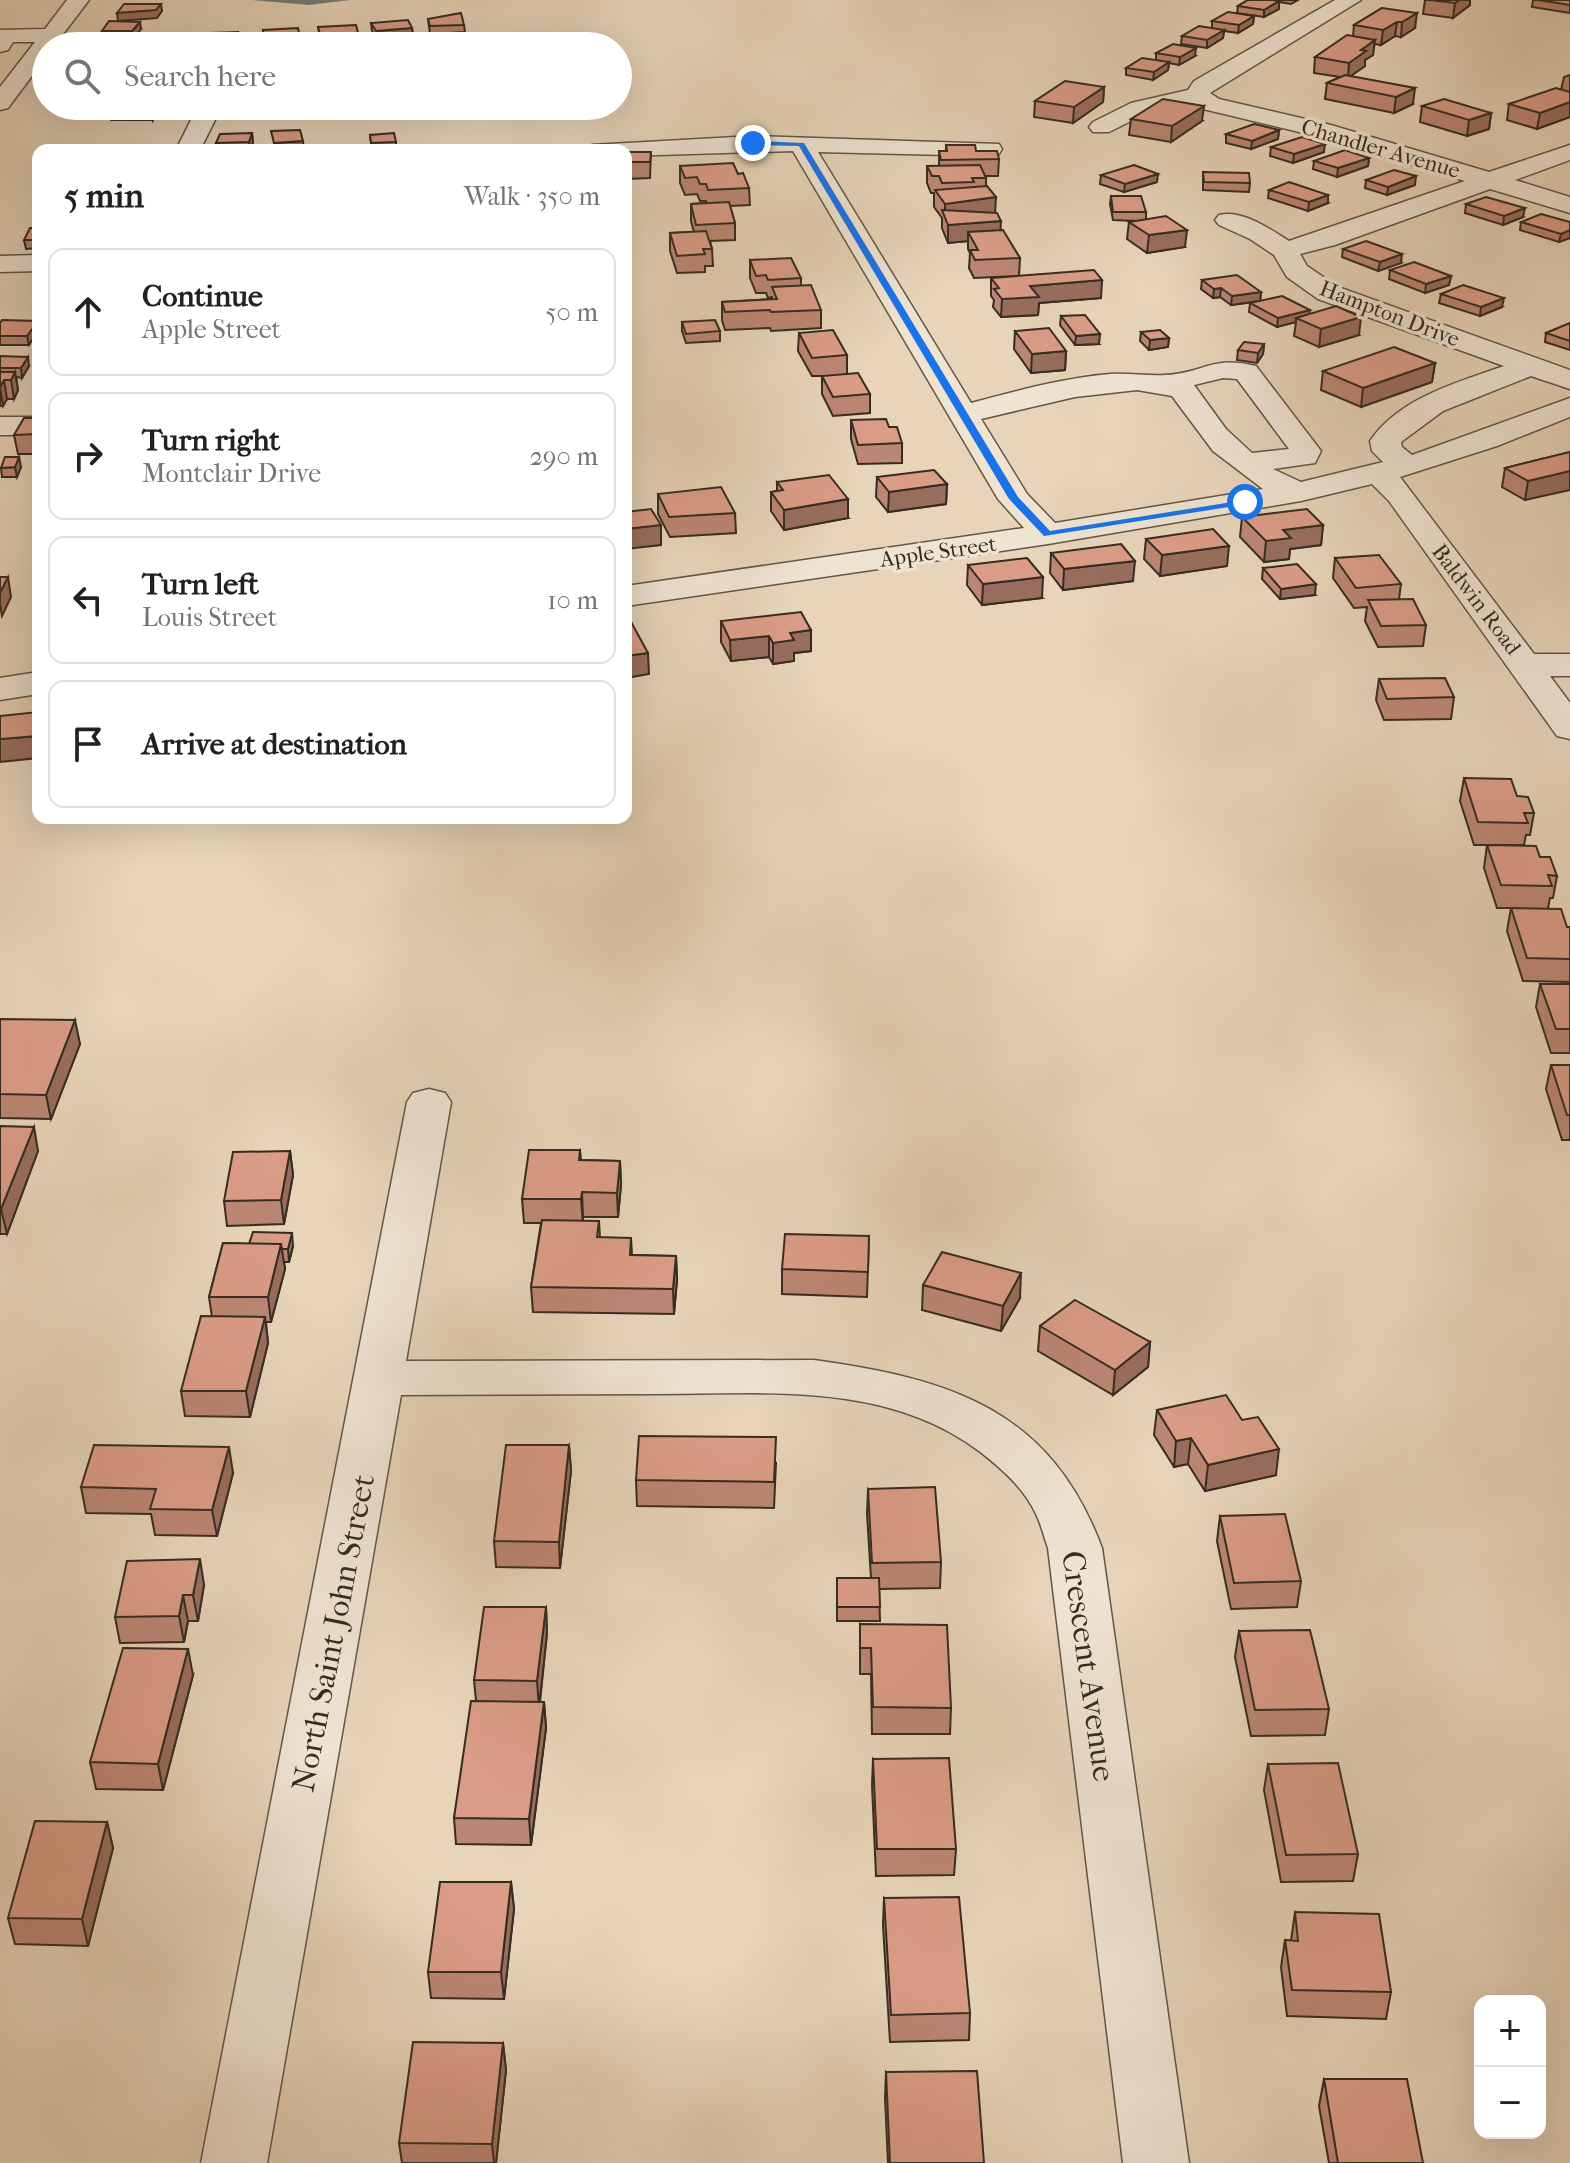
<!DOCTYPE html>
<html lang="en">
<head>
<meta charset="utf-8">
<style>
  body { margin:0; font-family:"IM FELL French Canon",serif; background:#f2f2f2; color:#202124 }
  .controls { position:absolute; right:24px; bottom:24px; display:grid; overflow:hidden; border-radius:16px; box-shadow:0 8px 32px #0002 }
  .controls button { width:72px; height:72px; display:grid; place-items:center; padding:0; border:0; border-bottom:2px solid #e0e0e0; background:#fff; color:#202124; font:40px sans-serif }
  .stop { position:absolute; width:24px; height:24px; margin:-18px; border:6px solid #1a73e8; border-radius:50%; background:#fff }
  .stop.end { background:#1a73e8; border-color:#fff; box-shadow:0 2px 8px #0008 }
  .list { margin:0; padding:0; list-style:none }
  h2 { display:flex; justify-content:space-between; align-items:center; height:104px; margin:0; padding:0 32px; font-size:34px }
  h2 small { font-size:26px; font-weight:400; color:#757577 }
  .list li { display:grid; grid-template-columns:52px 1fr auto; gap:24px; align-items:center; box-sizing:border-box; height:128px; margin:0 16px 16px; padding:0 16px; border:2px solid #e0e0e0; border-radius:16px }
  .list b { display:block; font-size:30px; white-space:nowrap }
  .list p { margin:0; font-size:26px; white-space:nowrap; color:#757577 }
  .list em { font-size:26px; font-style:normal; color:#757577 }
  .icon { flex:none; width:44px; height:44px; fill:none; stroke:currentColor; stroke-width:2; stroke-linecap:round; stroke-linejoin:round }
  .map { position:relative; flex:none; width:1570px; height:2163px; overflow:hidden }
  .search { position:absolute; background:#fff; box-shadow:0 8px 32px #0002; left:32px; top:32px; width:600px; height:88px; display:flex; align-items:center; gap:20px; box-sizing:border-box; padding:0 28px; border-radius:44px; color:#757577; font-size:30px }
  .panel { position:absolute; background:#fff; box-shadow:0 8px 32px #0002; left:32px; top:144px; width:600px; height:680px; border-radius:16px }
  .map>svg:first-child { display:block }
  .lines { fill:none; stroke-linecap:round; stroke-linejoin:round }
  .stream { fill:#727e7d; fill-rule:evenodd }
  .minor-casing { stroke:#625647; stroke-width:3 }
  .minor { fill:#efe3d2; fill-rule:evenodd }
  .wall { fill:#bc8674; stroke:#352c21; stroke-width:2 }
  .shaded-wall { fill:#996d5e; stroke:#352c21; stroke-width:2 }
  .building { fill:#db9c87; stroke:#352c21; stroke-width:2 }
  .route { fill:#1a73e8 }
  .labels { text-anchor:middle; stroke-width:7; stroke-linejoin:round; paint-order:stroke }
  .far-street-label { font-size:22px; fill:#352c21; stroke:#efe3d2 }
  .near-street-label { font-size:32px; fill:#352c21; stroke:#efe3d2 }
</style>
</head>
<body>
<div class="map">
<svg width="1570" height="2163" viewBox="0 0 1570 2163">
  <rect width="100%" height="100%" fill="#e7d4b9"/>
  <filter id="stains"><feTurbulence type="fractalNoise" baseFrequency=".0025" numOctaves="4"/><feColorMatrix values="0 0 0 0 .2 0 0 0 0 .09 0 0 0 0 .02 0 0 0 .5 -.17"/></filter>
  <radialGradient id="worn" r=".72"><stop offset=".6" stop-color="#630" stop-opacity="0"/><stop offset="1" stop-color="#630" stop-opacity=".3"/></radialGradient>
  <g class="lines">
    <polygon class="stream" points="252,0 350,0 309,5"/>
    <g class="minor-casing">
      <g id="minor">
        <polygon points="67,0 89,0 54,46 46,46 46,57 8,108 0,110 0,87 35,42 13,42 8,50 0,52 0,30 45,29"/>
        <path d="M1335 0H1361L1210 93 1219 99 1331 125 1489 172 1570 145V160L1515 180 1570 197V213L1490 189 1335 245 1300 254 1307 266 1338 287 1570 370V389L1531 376 1443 411 1401 442 1402 447 1412 455 1570 398V417L1497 446 1400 477 1534 654H1570V676H1550L1570 703V739L1557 736 1389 501 1372 484 1301 501 1048 544 626 606V586L1024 528 998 499 793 151 626 156V150H589L592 145 753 136 999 144 1002 149 999 154 990 156 818 152 971 403C1016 391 1063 378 1110 374 1129 373 1148 376 1166 375 1204 373 1212 355 1256 366L1321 451 1315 463 1273 469 1301 482 1383 462 1372 451 1370 441C1399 398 1458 382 1504 366L1318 299 1287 277 1274 255 1250 239 1219 225 1215 220 1219 215C1242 209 1270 229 1289 241L1465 181 1316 136 1203 109 1193 103 1147 113 1109 132H1093L1089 127 1093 122 1131 103 1188 90 1194 81ZM1223 378 1237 379 1289 449 1252 453 1226 429 1194 385ZM1137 390 1172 396 1213 451 1263 489 1055 523 1027 494 981 419 1075 397Z"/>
        <polygon points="198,106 222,106 200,150 176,150"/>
        <polygon points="38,255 38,271 0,272 0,256"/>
        <rect x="0" y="417" width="38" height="18"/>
        <polygon points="38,672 38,694 0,700 0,678"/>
        <path d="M429 1089 445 1093 451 1102 406 1361 814 1360C951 1379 1050 1409 1102 1548L1189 2163H1123L1048 1548C1044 1537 1041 1524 1036 1514 1024 1488 1001 1468 979 1451 886 1381 766 1394 656 1394 571 1394 486 1395 401 1395L267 2163H201L407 1102 413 1093Z"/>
      </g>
    </g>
    <use href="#minor" class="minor"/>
  </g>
  <g class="wall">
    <polygon points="1248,0 1298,0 1291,4 1279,2 1279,9 1264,17 1237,13 1238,6"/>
    <polygon points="1425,0 1470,0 1470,5 1453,18 1423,14"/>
    <polygon points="1533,0 1570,0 1570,13 1532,7"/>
    <polygon points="1382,8 1415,28 1401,37 1395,36 1381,45 1374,44 1373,55 1365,60 1365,66 1350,76 1413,104 1394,113 1325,99 1327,83 1340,77 1314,73 1315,57 1353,36 1354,25"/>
    <polygon points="1254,16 1253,24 1238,33 1224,31 1223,38 1207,48 1181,44 1182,36 1212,28 1212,21"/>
    <polygon points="428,19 464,25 465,32 430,34"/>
    <polygon points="371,23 412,28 413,35 376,38 372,31"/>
    <polygon points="318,27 358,33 359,41 321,42"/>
    <polygon points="141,29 133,39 129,39 102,36 102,31"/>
    <polygon points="263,30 300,37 301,44 266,46"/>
    <polygon points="238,32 239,40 237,46 207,46 206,41"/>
    <polygon points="1156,53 1195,56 1179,65 1169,63 1168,70 1153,80 1126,75 1126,68 1156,60"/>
    <polygon points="1570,75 1570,117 1537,129 1507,120 1509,104 1561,90 1564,77"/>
    <polygon points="1104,87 1103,102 1073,123 1034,117 1035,101"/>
    <polygon points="113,106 157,106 157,111 153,120 111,120 110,112"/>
    <polygon points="1422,106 1491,113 1489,129 1467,136 1420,122"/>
    <polygon points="1131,119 1202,121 1171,142 1129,135"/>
    <polygon points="1279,130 1278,139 1251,149 1226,143 1226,134"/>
    <polygon points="252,133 253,142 250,150 217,150 216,143"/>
    <polygon points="370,135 396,142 396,150 372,150"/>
    <polygon points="946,145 976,151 999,159 998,176 986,176 986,187 1001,230 1020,258 1019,276 974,278 969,268 970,253 968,249 968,241 948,243 942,228 942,218 934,207 934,193 931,193 927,183 927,166 939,166 939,151 946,151"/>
    <polygon points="1271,147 1324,152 1293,163 1270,156"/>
    <polygon points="626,152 651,152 650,178 626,179"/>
    <polygon points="1369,158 1368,166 1337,177 1313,169 1314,161"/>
    <polygon points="680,166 738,174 749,188 750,205 730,206 735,223 735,240 710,241 712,249 713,266 705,266 705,272 677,273 670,251 670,233 694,232 691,221 691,204 707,203 706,201 700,201 697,194 685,195 680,183"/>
    <polygon points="1203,172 1250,183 1249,192 1203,190"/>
    <polygon points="1101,175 1157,182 1124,192 1100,184"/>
    <polygon points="1366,180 1415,185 1387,195 1365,188"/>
    <polygon points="1269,190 1328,203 1308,211 1268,198"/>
    <polygon points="1111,196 1146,212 1146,219 1185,247 1147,253 1127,239 1129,222 1137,221 1113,220 1110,204"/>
    <polygon points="1466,204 1523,217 1503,225 1465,213"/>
    <polygon points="1521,222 1570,222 1570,238 1559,242 1520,230"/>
    <polygon points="38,228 38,248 26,249 24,240"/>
    <polygon points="1343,249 1401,263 1378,271 1342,257"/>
    <polygon points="750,260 801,278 801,285 821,310 821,328 771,331 770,328 725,330 722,320 722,302 772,299 772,297 768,298 766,293 756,293 750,278"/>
    <polygon points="38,270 38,284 36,284 34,275"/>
    <polygon points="1390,270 1451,276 1449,285 1425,293 1389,279"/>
    <polygon points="991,278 1101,298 1039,303 1038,315 1001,317 993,307 994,300 991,296"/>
    <polygon points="1202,280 1261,292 1260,301 1231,305 1220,297 1213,298 1201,289"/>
    <polygon points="1441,294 1502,307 1480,316 1439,303"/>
    <polygon points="1250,303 1310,314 1359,335 1319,347 1294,336 1296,322 1277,327 1249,312"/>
    <polygon points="1061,316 1099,344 1075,345 1060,325"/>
    <polygon points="38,321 29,345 0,345 0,323"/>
    <polygon points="682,322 720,331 720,341 686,343 682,331"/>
    <polygon points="1570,323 1570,350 1545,342 1546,333"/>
    <polygon points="1015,331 1066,351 1065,370 1031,373 1014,349"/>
    <polygon points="1141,332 1169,338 1168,347 1149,350 1140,341"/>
    <polygon points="799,333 847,355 847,374 870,394 870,413 833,416 822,394 822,376 812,376 798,351"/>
    <polygon points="1264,344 1263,354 1257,363 1237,360 1238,350"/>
    <polygon points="0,356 29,366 22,378 16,377 18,390 14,399 7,399 3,406 0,406"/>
    <polygon points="1435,363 1432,382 1361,407 1321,390 1323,371"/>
    <polygon points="38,418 38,454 18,454 14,435"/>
    <polygon points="851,420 889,427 902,443 902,463 858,464 851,439"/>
    <polygon points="1570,452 1525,500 1502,487 1505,468"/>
    <polygon points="21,467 17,477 2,477 1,468"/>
    <polygon points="877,477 947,484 946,504 888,512 876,497"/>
    <polygon points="777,482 848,518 784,530 771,511 771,492 777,491"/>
    <polygon points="658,494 735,513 736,533 670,537 658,514"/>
    <polygon points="1242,517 1323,525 1321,545 1290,549 1289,559 1264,562 1240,537"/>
    <polygon points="1146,539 1227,566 1160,576 1144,559"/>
    <polygon points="1051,553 1133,581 1063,590 1050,573"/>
    <polygon points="1335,558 1401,584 1399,599 1426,625 1423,646 1378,647 1365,621 1367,607 1354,608 1333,578"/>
    <polygon points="968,565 1042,598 982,605 967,585"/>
    <polygon points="1263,568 1315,595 1280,599 1262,579"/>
    <polygon points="721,621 811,630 811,651 794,653 794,661 773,664 769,657 731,661 721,642"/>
    <polygon points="1379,679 1454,697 1451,719 1384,720 1376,700"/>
    <polygon points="1464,778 1517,796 1534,813 1530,835 1526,835 1524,845 1474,845 1460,801"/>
    <polygon points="1487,845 1540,857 1557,876 1553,898 1550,898 1548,908 1567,927 1570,927 1570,982 1523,981 1507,931 1511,908 1497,908 1484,868"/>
    <polygon points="1540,984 1570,984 1570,1053 1551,1053 1536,1007"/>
    <polygon points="0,1019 80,1044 51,1119 0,1118"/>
    <polygon points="1551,1065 1570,1065 1570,1140 1562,1140 1546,1089"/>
    <polygon points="0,1126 38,1151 7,1234 0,1234"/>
    <polygon points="580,1150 581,1160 620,1161 621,1185 618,1217 583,1217 583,1221 599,1221 600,1238 631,1238 632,1255 676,1256 677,1280 674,1314 533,1312 531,1287 541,1223 524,1223 522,1199"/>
    <polygon points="290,1151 293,1175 284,1224 227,1226 224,1201"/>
    <polygon points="869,1236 867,1297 782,1294 782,1269"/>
    <polygon points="223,1243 293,1246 289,1262 284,1262 285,1269 271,1322 266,1322 268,1343 250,1417 185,1416 181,1391 212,1317 209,1297"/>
    <polygon points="923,1285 1020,1298 1001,1331 922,1310"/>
    <polygon points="1040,1326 1150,1342 1148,1367 1113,1395 1038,1351"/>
    <polygon points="1157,1410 1242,1420 1276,1475 1205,1491 1188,1464 1174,1467 1154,1435"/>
    <polygon points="569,1445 571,1471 560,1568 496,1567 494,1541"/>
    <polygon points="776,1463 774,1508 637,1506 636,1480"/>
    <polygon points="233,1473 217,1536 155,1535 151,1514 86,1513 81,1487"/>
    <polygon points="868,1489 941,1562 940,1588 879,1589 880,1621 837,1621 837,1578 871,1578 867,1514"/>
    <polygon points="1220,1516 1301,1581 1297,1607 1231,1609 1217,1541"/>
    <polygon points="204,1585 198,1621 188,1621 184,1642 120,1643 115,1617"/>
    <polygon points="546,1607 547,1633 540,1702 544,1702 546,1728 531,1845 456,1844 454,1818 476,1701 474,1680"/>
    <polygon points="860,1624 951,1708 950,1734 872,1734 871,1674 860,1674"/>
    <polygon points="1239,1631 1329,1709 1325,1735 1251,1736 1235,1657"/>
    <polygon points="193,1675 163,1790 96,1789 90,1762"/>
    <polygon points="873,1759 956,1849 954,1875 876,1876 872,1785"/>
    <polygon points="1268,1764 1358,1854 1353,1881 1281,1882 1264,1790"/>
    <polygon points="107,1822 113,1848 88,1946 15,1944 8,1918"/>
    <polygon points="511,1882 514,1909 504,1999 431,1998 428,1972"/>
    <polygon points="884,1898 970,2013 969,2040 890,2042 883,1925"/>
    <polygon points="1295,1912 1391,1992 1386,2019 1287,2016 1281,1967 1285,1940 1291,1941"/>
    <polygon points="503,2043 506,2070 496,2163 402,2163 399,2143"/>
    <polygon points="886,2072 984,2163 888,2163 885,2098"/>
    <polygon points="1324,2079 1423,2163 1329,2163 1319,2106"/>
  </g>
  <g class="shaded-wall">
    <polygon points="1459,0 1470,0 1470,5 1453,18 1455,3"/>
    <polygon points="1279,1 1279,9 1264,17 1264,10"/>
    <polygon points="161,4 162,11 157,18 118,21 117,13"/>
    <polygon points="1417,13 1415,28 1401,37 1402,22"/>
    <polygon points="1254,16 1253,24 1238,33 1239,25"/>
    <polygon points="140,22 141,29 133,39 132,31"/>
    <polygon points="1397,22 1395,36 1381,45 1383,30"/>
    <polygon points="412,28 413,35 376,38 376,31"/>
    <polygon points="1224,30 1223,38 1207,48 1207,40"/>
    <polygon points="238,32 239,40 236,46 235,41"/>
    <polygon points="1375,40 1373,55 1365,60 1365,66 1348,78 1349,63 1361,50"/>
    <polygon points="1196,48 1195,56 1179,65 1180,57"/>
    <polygon points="1169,62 1168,70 1153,80 1154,72"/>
    <polygon points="1104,87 1103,102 1073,123 1074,107"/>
    <polygon points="1415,88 1413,104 1394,113 1396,97"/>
    <polygon points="1570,102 1570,117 1537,129 1540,113"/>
    <polygon points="155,106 157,106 157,111 153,120 152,112"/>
    <polygon points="1204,106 1202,121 1171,142 1172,126"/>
    <polygon points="1491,113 1489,129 1467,136 1469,120"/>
    <polygon points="1279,130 1278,139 1251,149 1252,141"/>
    <polygon points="252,133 253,142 250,150 249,142"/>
    <polygon points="303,141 304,149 275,150 274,143"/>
    <polygon points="1325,144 1324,152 1293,163 1294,154"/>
    <polygon points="1369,158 1368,166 1337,177 1338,168"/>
    <polygon points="1158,174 1157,182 1124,192 1125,184"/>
    <polygon points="1416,176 1415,185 1387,195 1388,187"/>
    <polygon points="1328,195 1328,203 1308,211 1309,202"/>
    <polygon points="996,197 995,214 945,217 945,204"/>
    <polygon points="1525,208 1523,217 1503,225 1504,216"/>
    <polygon points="1001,221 1000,238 968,232 968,241 948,243 948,225"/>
    <polygon points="1187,230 1185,247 1147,253 1149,235"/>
    <polygon points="1570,230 1570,238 1559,242 1561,234"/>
    <polygon points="1402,254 1401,263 1378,271 1380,262"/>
    <polygon points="1451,276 1449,285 1425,293 1426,284"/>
    <polygon points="1102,280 1101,298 1039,303 1038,315 1001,317 1002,299 1030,286"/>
    <polygon points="1221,288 1220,297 1213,298 1214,289"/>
    <polygon points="1261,292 1260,301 1231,305 1232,296"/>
    <polygon points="1504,298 1502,307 1480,316 1481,307"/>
    <polygon points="1310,310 1309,319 1296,318 1296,322 1277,327 1278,318"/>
    <polygon points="1361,317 1359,335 1319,347 1321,329"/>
    <polygon points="38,321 38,331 29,345 27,336"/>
    <polygon points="1100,334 1099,344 1075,345 1076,336"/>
    <polygon points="1169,338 1168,347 1149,350 1150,340"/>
    <polygon points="1264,344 1263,354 1257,363 1258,353"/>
    <polygon points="1066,351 1065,370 1031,373 1032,354"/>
    <polygon points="28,357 29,366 22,378 21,368"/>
    <polygon points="1435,363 1432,382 1361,407 1363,388"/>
    <polygon points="15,372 18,390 14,399 11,380"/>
    <polygon points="4,380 7,399 3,406 0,387"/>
    <polygon points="19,457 21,467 17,477 15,467"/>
    <polygon points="1570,471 1570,490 1525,500 1528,481"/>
    <polygon points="947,484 946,504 888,512 889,492"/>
    <polygon points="848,499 848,518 784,530 784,510"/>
    <polygon points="661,525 661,545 626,549 626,529"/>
    <polygon points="1323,525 1321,545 1290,549 1289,559 1264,562 1266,541 1283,530"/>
    <polygon points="1229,546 1227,566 1160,576 1162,555"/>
    <polygon points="1135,561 1133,581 1063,590 1064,569"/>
    <polygon points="8,577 11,597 2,616 0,604 0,593"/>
    <polygon points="1043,577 1042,598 982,605 983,584"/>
    <polygon points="1316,584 1315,595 1280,599 1281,589"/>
    <polygon points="811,630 811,651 794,653 794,661 773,664 773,643 790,633"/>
    <polygon points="769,636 769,657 731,661 730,640"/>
    <polygon points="648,653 649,674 626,678 626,656"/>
    <polygon points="38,736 38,758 0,762 0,739"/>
    <polygon points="75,1020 80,1044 51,1119 46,1095"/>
    <polygon points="34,1127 38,1151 7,1234 1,1209"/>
    <polygon points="290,1151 293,1175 284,1224 281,1200"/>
    <polygon points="620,1161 621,1185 618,1217 617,1193"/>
    <polygon points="582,1192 583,1217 583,1224 581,1199"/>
    <polygon points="292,1233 293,1246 289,1262 288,1249"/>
    <polygon points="281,1244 285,1269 271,1322 268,1297"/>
    <polygon points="676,1256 677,1280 674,1314 673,1289"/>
    <polygon points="1021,1273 1020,1298 1001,1331 1003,1306"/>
    <polygon points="265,1317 268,1343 250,1417 246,1391"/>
    <polygon points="1150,1342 1148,1367 1113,1395 1115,1370"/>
    <polygon points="1191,1438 1188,1464 1174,1467 1176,1441"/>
    <polygon points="569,1445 571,1471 560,1568 559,1542"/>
    <polygon points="229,1447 233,1473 217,1536 212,1510"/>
    <polygon points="1279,1449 1276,1475 1205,1491 1208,1465"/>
    <polygon points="200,1559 204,1585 198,1621 193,1595"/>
    <polygon points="183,1595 188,1621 184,1642 179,1616"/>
    <polygon points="546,1607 547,1633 539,1707 537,1681"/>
    <polygon points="188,1649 193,1675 163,1790 158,1764"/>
    <polygon points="544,1702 546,1728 531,1845 529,1819"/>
    <polygon points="107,1822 113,1848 88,1946 82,1919"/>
    <polygon points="511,1882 514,1909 504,1999 501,1972"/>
    <polygon points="503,2043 506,2070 496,2163 494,2163 492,2144"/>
  </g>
  <g class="building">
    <polygon points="1248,0 1272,0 1279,1 1264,10 1238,6"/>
    <polygon points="1430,0 1459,0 1455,3"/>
    <polygon points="1538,0 1570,0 1570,5"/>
    <polygon points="124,4 161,4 156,10 117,13"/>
    <polygon points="1382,8 1417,13 1402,22 1397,22 1383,30 1354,25"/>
    <polygon points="1228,12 1254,16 1239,25 1212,21"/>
    <polygon points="461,13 464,25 430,26 428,19"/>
    <polygon points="408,20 412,28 376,31 371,23"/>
    <polygon points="109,21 140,22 132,31 102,31"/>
    <polygon points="356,25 358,33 320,34 318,27"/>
    <polygon points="1199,26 1224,30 1207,40 1182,36"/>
    <polygon points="298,28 300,37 265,39 263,30"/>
    <polygon points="238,32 235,41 206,41 209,33"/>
    <polygon points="1347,35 1375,40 1361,50 1366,51 1349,63 1315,57"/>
    <polygon points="101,36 128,36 126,39 136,39 131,46 94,46"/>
    <polygon points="1173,44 1196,48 1180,57 1156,53"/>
    <polygon points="1142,58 1169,62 1154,72 1126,68"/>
    <polygon points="1345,75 1415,88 1396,97 1327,83"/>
    <polygon points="1065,81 1104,87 1074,107 1035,101"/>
    <polygon points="1556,88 1570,92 1570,102 1540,113 1509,104"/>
    <polygon points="1163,99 1204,106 1172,126 1131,119"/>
    <polygon points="1444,99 1491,113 1469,120 1422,106"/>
    <polygon points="113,106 155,106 152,112 110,112"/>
    <polygon points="1254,124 1279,130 1252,141 1226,134"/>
    <polygon points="300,130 303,141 274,143 271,131"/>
    <polygon points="252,133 249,142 216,143 220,134"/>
    <polygon points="394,133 396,142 371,143 370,135"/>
    <polygon points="1302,137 1325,144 1294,154 1271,147"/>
    <polygon points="946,145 975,145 976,151 997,151 999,159 941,160 939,151 947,151"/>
    <polygon points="1345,150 1369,158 1338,168 1314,161"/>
    <polygon points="626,152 651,152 650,162 626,162"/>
    <polygon points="733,163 738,174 743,173 749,188 708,190 706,184 700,184 697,177 685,178 680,166"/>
    <polygon points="980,165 986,178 972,178 974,182 942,183 939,176 932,176 927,166"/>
    <polygon points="1134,165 1158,174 1125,184 1101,175"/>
    <polygon points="1394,170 1416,176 1388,187 1366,180"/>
    <polygon points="1203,172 1249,173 1250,183 1204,182"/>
    <polygon points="1289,182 1328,195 1309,202 1269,190"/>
    <polygon points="987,186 996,197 945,204 935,190"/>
    <polygon points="1111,196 1141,196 1146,212 1113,212"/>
    <polygon points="1486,197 1525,208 1504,216 1466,204"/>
    <polygon points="729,202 735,223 696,225 691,204"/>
    <polygon points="942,210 997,213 1001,221 948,225"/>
    <polygon points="1541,214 1570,222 1570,230 1561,234 1521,222"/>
    <polygon points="1166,216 1187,230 1149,235 1129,222"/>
    <polygon points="30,228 38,228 38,240 24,240"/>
    <polygon points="1003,230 1020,258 975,260 970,250 978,250 968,232"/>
    <polygon points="706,231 712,249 703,249 705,254 677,256 670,233"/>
    <polygon points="1366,241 1402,254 1380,262 1343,249"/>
    <polygon points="791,258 801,278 768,280 766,275 756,276 750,260"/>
    <polygon points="1414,262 1451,276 1426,284 1390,270"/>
    <polygon points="1094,270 1102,280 1030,286 1039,297 1002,299 994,289 999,288 991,278"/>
    <polygon points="1237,275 1261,292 1232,296 1221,288 1214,289 1202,280"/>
    <polygon points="811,285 821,310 771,312 770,310 725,312 722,302 777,299 772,287"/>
    <polygon points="1463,285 1504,298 1481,307 1441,294"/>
    <polygon points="1282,296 1310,310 1278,318 1250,303"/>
    <polygon points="1336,306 1361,317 1321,329 1296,318"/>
    <polygon points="1085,315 1100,334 1076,336 1061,316"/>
    <polygon points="2,320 38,321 27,336 0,336 0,323"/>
    <polygon points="715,320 720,331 686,334 682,322"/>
    <polygon points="1570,323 1570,341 1546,333"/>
    <polygon points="1049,328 1066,351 1032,354 1015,331"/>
    <polygon points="833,330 847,355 812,358 799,333"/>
    <polygon points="1160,330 1169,338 1150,340 1141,332"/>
    <polygon points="1244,342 1264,344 1258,353 1238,350"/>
    <polygon points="1394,347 1435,363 1363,388 1323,371"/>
    <polygon points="0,356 28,357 21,368 0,368"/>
    <polygon points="0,372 15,372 11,380 4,380 0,387"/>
    <polygon points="858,373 870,394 833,397 822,376"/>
    <polygon points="24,418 38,418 38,434 14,435"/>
    <polygon points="886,419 889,427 897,427 902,443 858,445 851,420"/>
    <polygon points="1570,452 1570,471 1528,481 1505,468"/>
    <polygon points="5,457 19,457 15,467 1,468"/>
    <polygon points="934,470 947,484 889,492 877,477"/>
    <polygon points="829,475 848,499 784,510 771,492 783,490 777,482"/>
    <polygon points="721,487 735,513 669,517 658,494"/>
    <polygon points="651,509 661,525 626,529 626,512"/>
    <polygon points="1307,509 1323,525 1283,530 1291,538 1266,541 1242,517"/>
    <polygon points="1213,529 1229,546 1162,555 1146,539"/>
    <polygon points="1121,544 1135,561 1064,569 1051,553"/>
    <polygon points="1379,555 1401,584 1356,588 1335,558"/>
    <polygon points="1027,558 1043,577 983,584 968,565"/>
    <polygon points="1297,564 1316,584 1281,589 1263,568"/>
    <polygon points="0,577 8,577 0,593"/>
    <polygon points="1413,599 1426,625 1381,626 1368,600"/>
    <polygon points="801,612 811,630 790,633 794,640 773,643 769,636 730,640 721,621"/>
    <polygon points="630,620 648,653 626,656 626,621"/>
    <polygon points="1445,678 1454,697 1387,699 1379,679"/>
    <polygon points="38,712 38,736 0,739 0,716"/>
    <polygon points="1464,778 1511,779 1517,796 1528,797 1534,813 1524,813 1528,823 1478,822"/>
    <polygon points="1487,845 1536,846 1540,857 1550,857 1557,876 1548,875 1552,886 1501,885"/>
    <polygon points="1511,908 1561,909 1567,927 1570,927 1570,959 1527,958"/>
    <polygon points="1540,984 1570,984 1570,1029 1556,1029"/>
    <polygon points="0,1019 75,1020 46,1095 0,1094"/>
    <polygon points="1551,1065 1570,1065 1570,1115 1567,1115"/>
    <polygon points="0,1126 34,1127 1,1209 0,1209"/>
    <polygon points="529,1150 580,1150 579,1160 620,1161 617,1193 582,1192 581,1199 522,1199"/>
    <polygon points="290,1151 281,1200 224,1201 233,1152"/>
    <polygon points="542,1220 599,1221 597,1237 631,1238 630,1255 676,1256 673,1289 531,1287"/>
    <polygon points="253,1232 292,1233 288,1249 282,1249 281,1244 249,1244"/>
    <polygon points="785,1234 869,1236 868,1272 782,1269"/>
    <polygon points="223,1243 281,1244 268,1297 209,1297"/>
    <polygon points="942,1252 1021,1273 1003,1306 923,1285"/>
    <polygon points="1075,1300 1150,1342 1115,1370 1040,1326"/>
    <polygon points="201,1316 265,1317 246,1391 181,1391"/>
    <polygon points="1226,1395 1242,1420 1258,1417 1279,1449 1208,1465 1191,1438 1176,1441 1157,1410"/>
    <polygon points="639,1436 776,1437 774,1482 636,1480"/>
    <polygon points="94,1445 229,1447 212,1510 150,1509 156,1489 81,1487"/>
    <polygon points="506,1445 569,1445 559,1542 494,1541"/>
    <polygon points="935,1487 941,1562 872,1563 868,1489"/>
    <polygon points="1285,1514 1301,1581 1234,1583 1220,1516"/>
    <polygon points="200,1559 193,1595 183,1595 179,1616 115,1617 127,1561"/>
    <polygon points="837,1578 879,1578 880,1607 837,1607"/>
    <polygon points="484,1607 546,1607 537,1681 474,1680"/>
    <polygon points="860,1624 947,1625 951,1708 873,1707 871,1648 860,1648"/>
    <polygon points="1310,1630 1329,1709 1255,1710 1239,1631"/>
    <polygon points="123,1648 188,1649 158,1764 90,1762"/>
    <polygon points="471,1701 544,1702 529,1819 454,1818"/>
    <polygon points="949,1758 956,1849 877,1849 873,1759"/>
    <polygon points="1338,1763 1358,1854 1286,1855 1268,1764"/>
    <polygon points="35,1821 107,1822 82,1919 8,1918"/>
    <polygon points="440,1882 511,1882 501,1972 428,1972"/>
    <polygon points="959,1897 970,2013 891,2015 884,1898"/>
    <polygon points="1295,1912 1379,1914 1391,1992 1292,1990 1285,1940 1298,1941"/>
    <polygon points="413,2042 503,2043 492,2144 399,2143"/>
    <polygon points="977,2071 984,2163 890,2163 886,2072"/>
    <polygon points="1324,2079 1407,2079 1423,2163 1338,2163"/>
  </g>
  <polygon class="route" points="753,141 804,143 1018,497 1050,531 1245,500 1248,504 1044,536 1009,499 799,146 751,145"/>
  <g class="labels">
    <g class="far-street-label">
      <text transform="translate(1381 148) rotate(16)" y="8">Chandler Avenue</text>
      <text transform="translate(1390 313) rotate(21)" y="8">Hampton Drive</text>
      <text transform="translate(938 551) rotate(-8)" y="8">Apple Street</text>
      <text transform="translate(1477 599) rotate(53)" y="8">Baldwin Road</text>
    </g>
    <g class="near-street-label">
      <text transform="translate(333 1633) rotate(-79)" y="11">North Saint John Street</text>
      <text transform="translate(1089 1666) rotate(82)" y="11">Crescent Avenue</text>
    </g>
  </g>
  <rect width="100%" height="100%" filter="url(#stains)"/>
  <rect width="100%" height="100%" fill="url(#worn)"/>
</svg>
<div class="controls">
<button>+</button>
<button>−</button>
</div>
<div class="stop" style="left:1245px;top:502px"></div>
<div class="stop end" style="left:753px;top:143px"></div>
<div class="search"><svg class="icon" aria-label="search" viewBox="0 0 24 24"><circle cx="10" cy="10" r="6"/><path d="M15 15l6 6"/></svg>Search here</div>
<section class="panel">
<h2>5 min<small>Walk · 350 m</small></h2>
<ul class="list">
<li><svg class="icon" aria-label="ahead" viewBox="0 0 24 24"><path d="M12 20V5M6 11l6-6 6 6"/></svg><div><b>Continue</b><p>Apple Street</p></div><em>50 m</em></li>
<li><svg class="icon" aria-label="right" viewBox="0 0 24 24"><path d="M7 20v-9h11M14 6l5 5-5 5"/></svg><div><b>Turn right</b><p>Montclair Drive</p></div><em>290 m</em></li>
<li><svg class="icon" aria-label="left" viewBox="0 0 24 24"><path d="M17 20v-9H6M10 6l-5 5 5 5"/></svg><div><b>Turn left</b><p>Louis Street</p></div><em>10 m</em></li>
<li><svg class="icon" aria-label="arrive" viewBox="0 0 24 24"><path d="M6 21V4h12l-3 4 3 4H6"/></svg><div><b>Arrive at destination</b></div></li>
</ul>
</section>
</div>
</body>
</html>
